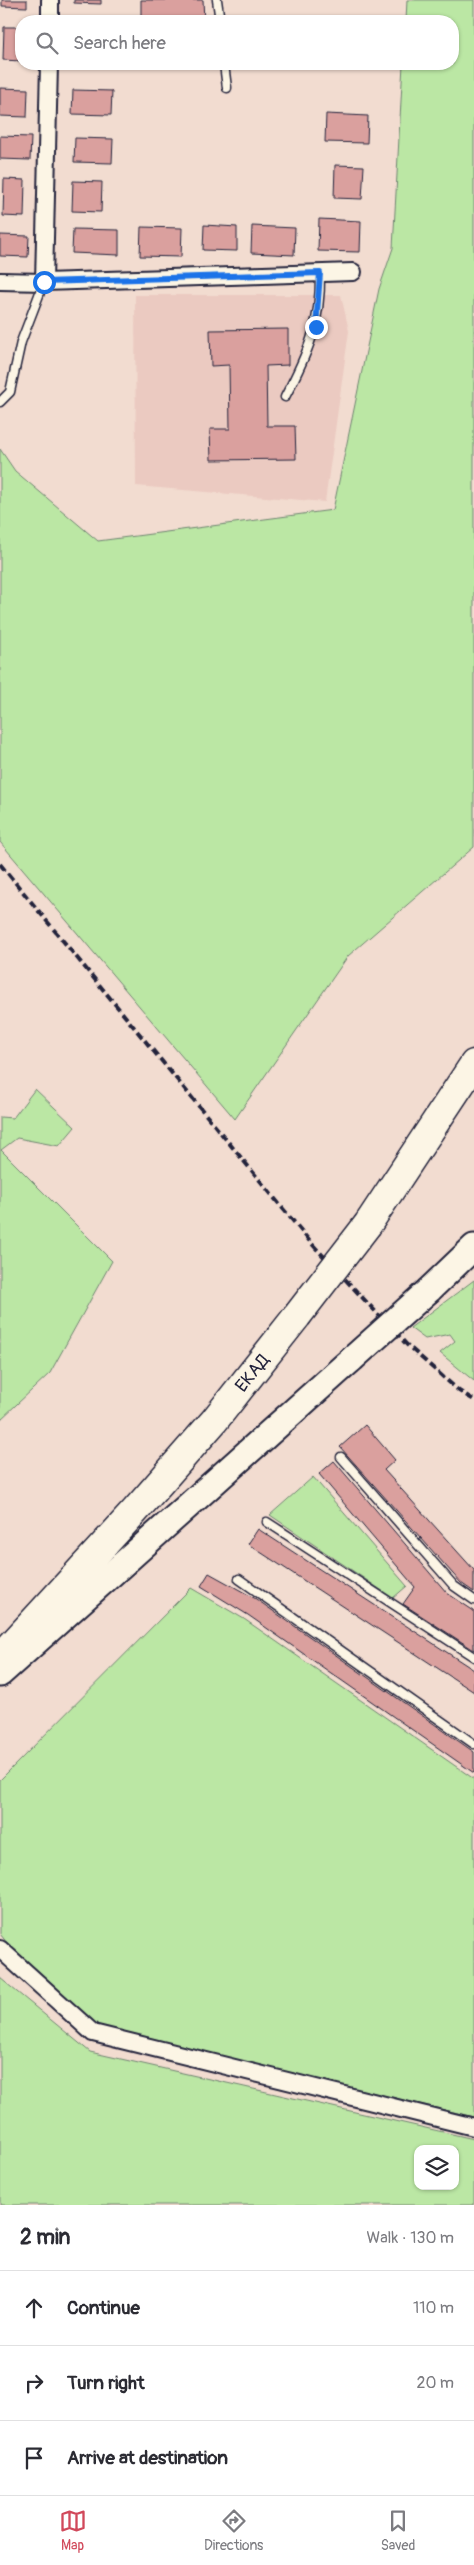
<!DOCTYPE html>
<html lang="en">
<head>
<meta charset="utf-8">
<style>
  body { margin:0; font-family:Pangolin,sans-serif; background:#f7f7f7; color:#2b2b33 }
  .controls { position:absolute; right:15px; bottom:15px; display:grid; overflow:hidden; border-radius:10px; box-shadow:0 1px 4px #0004 }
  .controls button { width:45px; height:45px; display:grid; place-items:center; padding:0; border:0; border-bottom:1px solid #e1e1e2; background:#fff; color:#2b2b33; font:25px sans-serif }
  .stop { position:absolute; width:15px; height:15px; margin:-11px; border:4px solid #1a73e8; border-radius:50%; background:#fff }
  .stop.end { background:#1a73e8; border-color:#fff; box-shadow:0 1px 5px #0008 }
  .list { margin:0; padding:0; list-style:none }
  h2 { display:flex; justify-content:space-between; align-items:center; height:65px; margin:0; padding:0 20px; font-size:21px }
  h2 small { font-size:16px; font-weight:400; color:#7c7c81 }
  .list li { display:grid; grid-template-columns:32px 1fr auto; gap:15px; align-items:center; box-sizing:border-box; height:75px; padding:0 20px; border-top:1px solid #e1e1e2 }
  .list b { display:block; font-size:19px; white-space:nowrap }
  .list em { font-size:16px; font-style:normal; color:#7c7c81 }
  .icon { flex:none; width:28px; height:28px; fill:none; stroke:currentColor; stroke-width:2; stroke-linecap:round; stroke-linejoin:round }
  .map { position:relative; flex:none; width:474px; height:2205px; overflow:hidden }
  .search { position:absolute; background:#fff; box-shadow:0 1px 4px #0004; left:15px; right:15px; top:15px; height:55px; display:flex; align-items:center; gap:12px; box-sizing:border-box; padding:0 18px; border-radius:20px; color:#7c7c81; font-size:19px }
  .sheet { height:290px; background:#fff }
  nav { display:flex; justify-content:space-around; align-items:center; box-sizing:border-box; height:70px; border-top:1px solid #e1e1e2; background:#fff; font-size:14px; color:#7c7c81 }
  nav a { display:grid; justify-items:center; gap:2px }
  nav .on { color:#d1495b }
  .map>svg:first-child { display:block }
  .built { fill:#ebcac1 }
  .green { fill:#bbe7a4; stroke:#6e8470; fill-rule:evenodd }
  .building { fill:#daa09e; stroke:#22223b }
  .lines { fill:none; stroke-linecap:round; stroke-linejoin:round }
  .lane-casing { stroke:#22223b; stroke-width:11 }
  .street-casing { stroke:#22223b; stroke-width:20 }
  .primary-casing { stroke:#22223b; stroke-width:29 }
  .highway-casing { stroke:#22223b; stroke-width:31 }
  .lane { stroke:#fcf5e5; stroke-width:8 }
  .street { stroke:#fcf5e5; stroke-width:16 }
  .primary { stroke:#fcf5e5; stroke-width:25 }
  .highway { stroke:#fcf5e5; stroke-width:28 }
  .rail { stroke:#22223b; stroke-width:4; stroke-dasharray:8 4; stroke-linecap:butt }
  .primary-bridge-casing { stroke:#22223b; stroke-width:29; stroke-linecap:butt }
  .highway-bridge-casing { stroke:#22223b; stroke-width:31; stroke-linecap:butt }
  .primary-bridge { stroke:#fcf5e5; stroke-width:25 }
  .highway-bridge { stroke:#fcf5e5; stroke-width:28 }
  .route { stroke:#1a73e8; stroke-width:6 }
  .labels { text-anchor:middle; stroke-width:4; stroke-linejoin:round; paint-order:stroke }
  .street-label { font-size:18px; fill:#22223b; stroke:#fcf5e5 }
</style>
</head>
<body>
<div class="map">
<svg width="474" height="2205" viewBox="0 0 474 2205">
  <rect width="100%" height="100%" fill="#f2dcd0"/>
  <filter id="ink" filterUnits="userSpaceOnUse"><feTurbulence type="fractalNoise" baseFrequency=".02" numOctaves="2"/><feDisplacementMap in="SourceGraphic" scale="10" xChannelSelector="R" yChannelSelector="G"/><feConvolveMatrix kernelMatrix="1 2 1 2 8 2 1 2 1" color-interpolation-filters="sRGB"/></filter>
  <g filter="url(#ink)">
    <polygon class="built" points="135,295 341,295 349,331 325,502 136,486"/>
    <g class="green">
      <polygon points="407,0 474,0 474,847 348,956 235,1119 0,842 0,449 15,471 98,541 333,510 379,289 393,248 403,64 453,64 453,21 406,21"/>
      <polygon points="35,1089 75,1127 59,1146 17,1138 1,1150 112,1261 50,1373 0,1420 0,1117 13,1118"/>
      <polygon points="474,1280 474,1381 440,1353 455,1341 450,1334 425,1339 410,1328"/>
      <polygon points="313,1477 407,1586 393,1598 270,1515"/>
      <polygon points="191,1588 244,1619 474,1779 474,2117 99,2027 20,1959 0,1934 0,1780"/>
      <path d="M0 1978 90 2052 474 2139V2205H0ZM418 2149H455V2186H418Z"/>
    </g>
    <g class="building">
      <polygon points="2,0 27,0 27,7 2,6"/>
      <polygon points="74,0 101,0 101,4 74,3"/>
      <polygon points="141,0 203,0 204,21 141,21"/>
      <polygon points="345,17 345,21 283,21 283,19"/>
      <polygon points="4,27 21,27 21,61 3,60"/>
      <polygon points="0,88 28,89 27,117 0,116"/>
      <polygon points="73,90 112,91 111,115 72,114"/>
      <polygon points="326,114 368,116 367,143 325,142"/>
      <polygon points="0,136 31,137 30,160 0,159"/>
      <polygon points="75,138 113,139 112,163 74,162"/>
      <polygon points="335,165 364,166 362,199 334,198"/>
      <polygon points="4,179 25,180 24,217 3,216"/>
      <polygon points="73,181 102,182 101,212 72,211"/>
      <polygon points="319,219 361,221 360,252 318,251"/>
      <polygon points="204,225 237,227 237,251 203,250"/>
      <polygon points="252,226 295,228 294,255 251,253"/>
      <polygon points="141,227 182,228 181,257 140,256"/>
      <polygon points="73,229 119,230 119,255 72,253"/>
      <polygon points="0,235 29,236 28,257 0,256"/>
      <polygon points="288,329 288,365 266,366 267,426 295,426 296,459 211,460 210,429 230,429 229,365 211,366 210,330"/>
      <polygon points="365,1425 395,1460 384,1470 474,1570 474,1592 461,1583 340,1447"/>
      <polygon points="334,1461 447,1593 474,1611 474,1650 403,1604 415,1587 319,1474"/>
      <polygon points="258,1529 474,1670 474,1692 248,1544"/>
      <polygon points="209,1573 256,1599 474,1752 474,1773 248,1615 201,1586"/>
    </g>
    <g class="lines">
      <g class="lane-casing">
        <g id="lane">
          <polyline points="217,0 220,21"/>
          <polyline points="224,64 227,88"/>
          <path d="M285 397C308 353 321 324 320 273"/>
          <polyline points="0,402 10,392 21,342 44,282"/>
          <polyline points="341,1457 454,1586 474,1600"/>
          <polyline points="267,1522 474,1657"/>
          <polyline points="239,1579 474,1744"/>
        </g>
      </g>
      <g class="street-casing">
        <g id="street">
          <polyline points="50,21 50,0"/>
          <polyline points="0,281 44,282 353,272"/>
          <polyline points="44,282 49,64"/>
          <polyline points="0,1949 93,2033 474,2127"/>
        </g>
      </g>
      <g class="primary-casing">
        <g id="primary">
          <polyline points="429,1290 474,1247"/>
          <polyline points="0,1674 352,1359"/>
        </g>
      </g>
      <g class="highway-casing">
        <g id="highway">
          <polyline points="368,1224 474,1064"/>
          <polyline points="0,1658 135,1511 214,1421 297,1316"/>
        </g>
      </g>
      <use href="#lane" class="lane"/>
      <use href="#street" class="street"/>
      <use href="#primary" class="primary"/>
      <use href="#highway" class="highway"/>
      <polyline class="rail" points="0,864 312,1244 407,1345 459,1391 474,1400"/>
      <g class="primary-bridge-casing">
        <polyline id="primary-bridge" points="352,1359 429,1290"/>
      </g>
      <g class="highway-bridge-casing">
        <polyline id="highway-bridge" points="297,1316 368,1224"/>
      </g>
      <use href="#primary-bridge" class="primary-bridge"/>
      <use href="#highway-bridge" class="highway-bridge"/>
    </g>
  </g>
  <g class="lines" filter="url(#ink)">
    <polyline class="route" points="44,282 320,273 316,327"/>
  </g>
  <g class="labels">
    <g class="street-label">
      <text transform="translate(252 1373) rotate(-51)" y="6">ЕКАД</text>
    </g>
  </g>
</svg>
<div class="controls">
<button><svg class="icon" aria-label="layers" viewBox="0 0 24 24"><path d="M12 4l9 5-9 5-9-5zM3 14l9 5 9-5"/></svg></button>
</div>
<div class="stop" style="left:44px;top:282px"></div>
<div class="stop end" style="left:316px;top:327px"></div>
<div class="search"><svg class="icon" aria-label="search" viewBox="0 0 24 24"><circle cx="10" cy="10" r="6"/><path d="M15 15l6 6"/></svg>Search here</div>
</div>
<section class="sheet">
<h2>2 min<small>Walk · 130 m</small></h2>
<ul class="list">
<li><svg class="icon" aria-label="ahead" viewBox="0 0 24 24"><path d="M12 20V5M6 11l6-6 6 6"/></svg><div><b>Continue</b></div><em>110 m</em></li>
<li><svg class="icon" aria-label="right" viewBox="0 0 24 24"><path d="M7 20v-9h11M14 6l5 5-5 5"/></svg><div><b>Turn right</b></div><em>20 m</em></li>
<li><svg class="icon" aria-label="arrive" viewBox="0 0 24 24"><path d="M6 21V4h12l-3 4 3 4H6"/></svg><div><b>Arrive at destination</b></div></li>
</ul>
</section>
<nav>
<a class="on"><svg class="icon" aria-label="map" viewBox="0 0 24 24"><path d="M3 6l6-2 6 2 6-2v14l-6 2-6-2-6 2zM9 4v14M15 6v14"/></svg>Map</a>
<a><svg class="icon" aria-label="directions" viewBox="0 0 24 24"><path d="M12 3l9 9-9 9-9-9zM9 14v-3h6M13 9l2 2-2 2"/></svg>Directions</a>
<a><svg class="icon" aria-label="saved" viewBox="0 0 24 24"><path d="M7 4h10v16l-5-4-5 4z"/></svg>Saved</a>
</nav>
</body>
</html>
